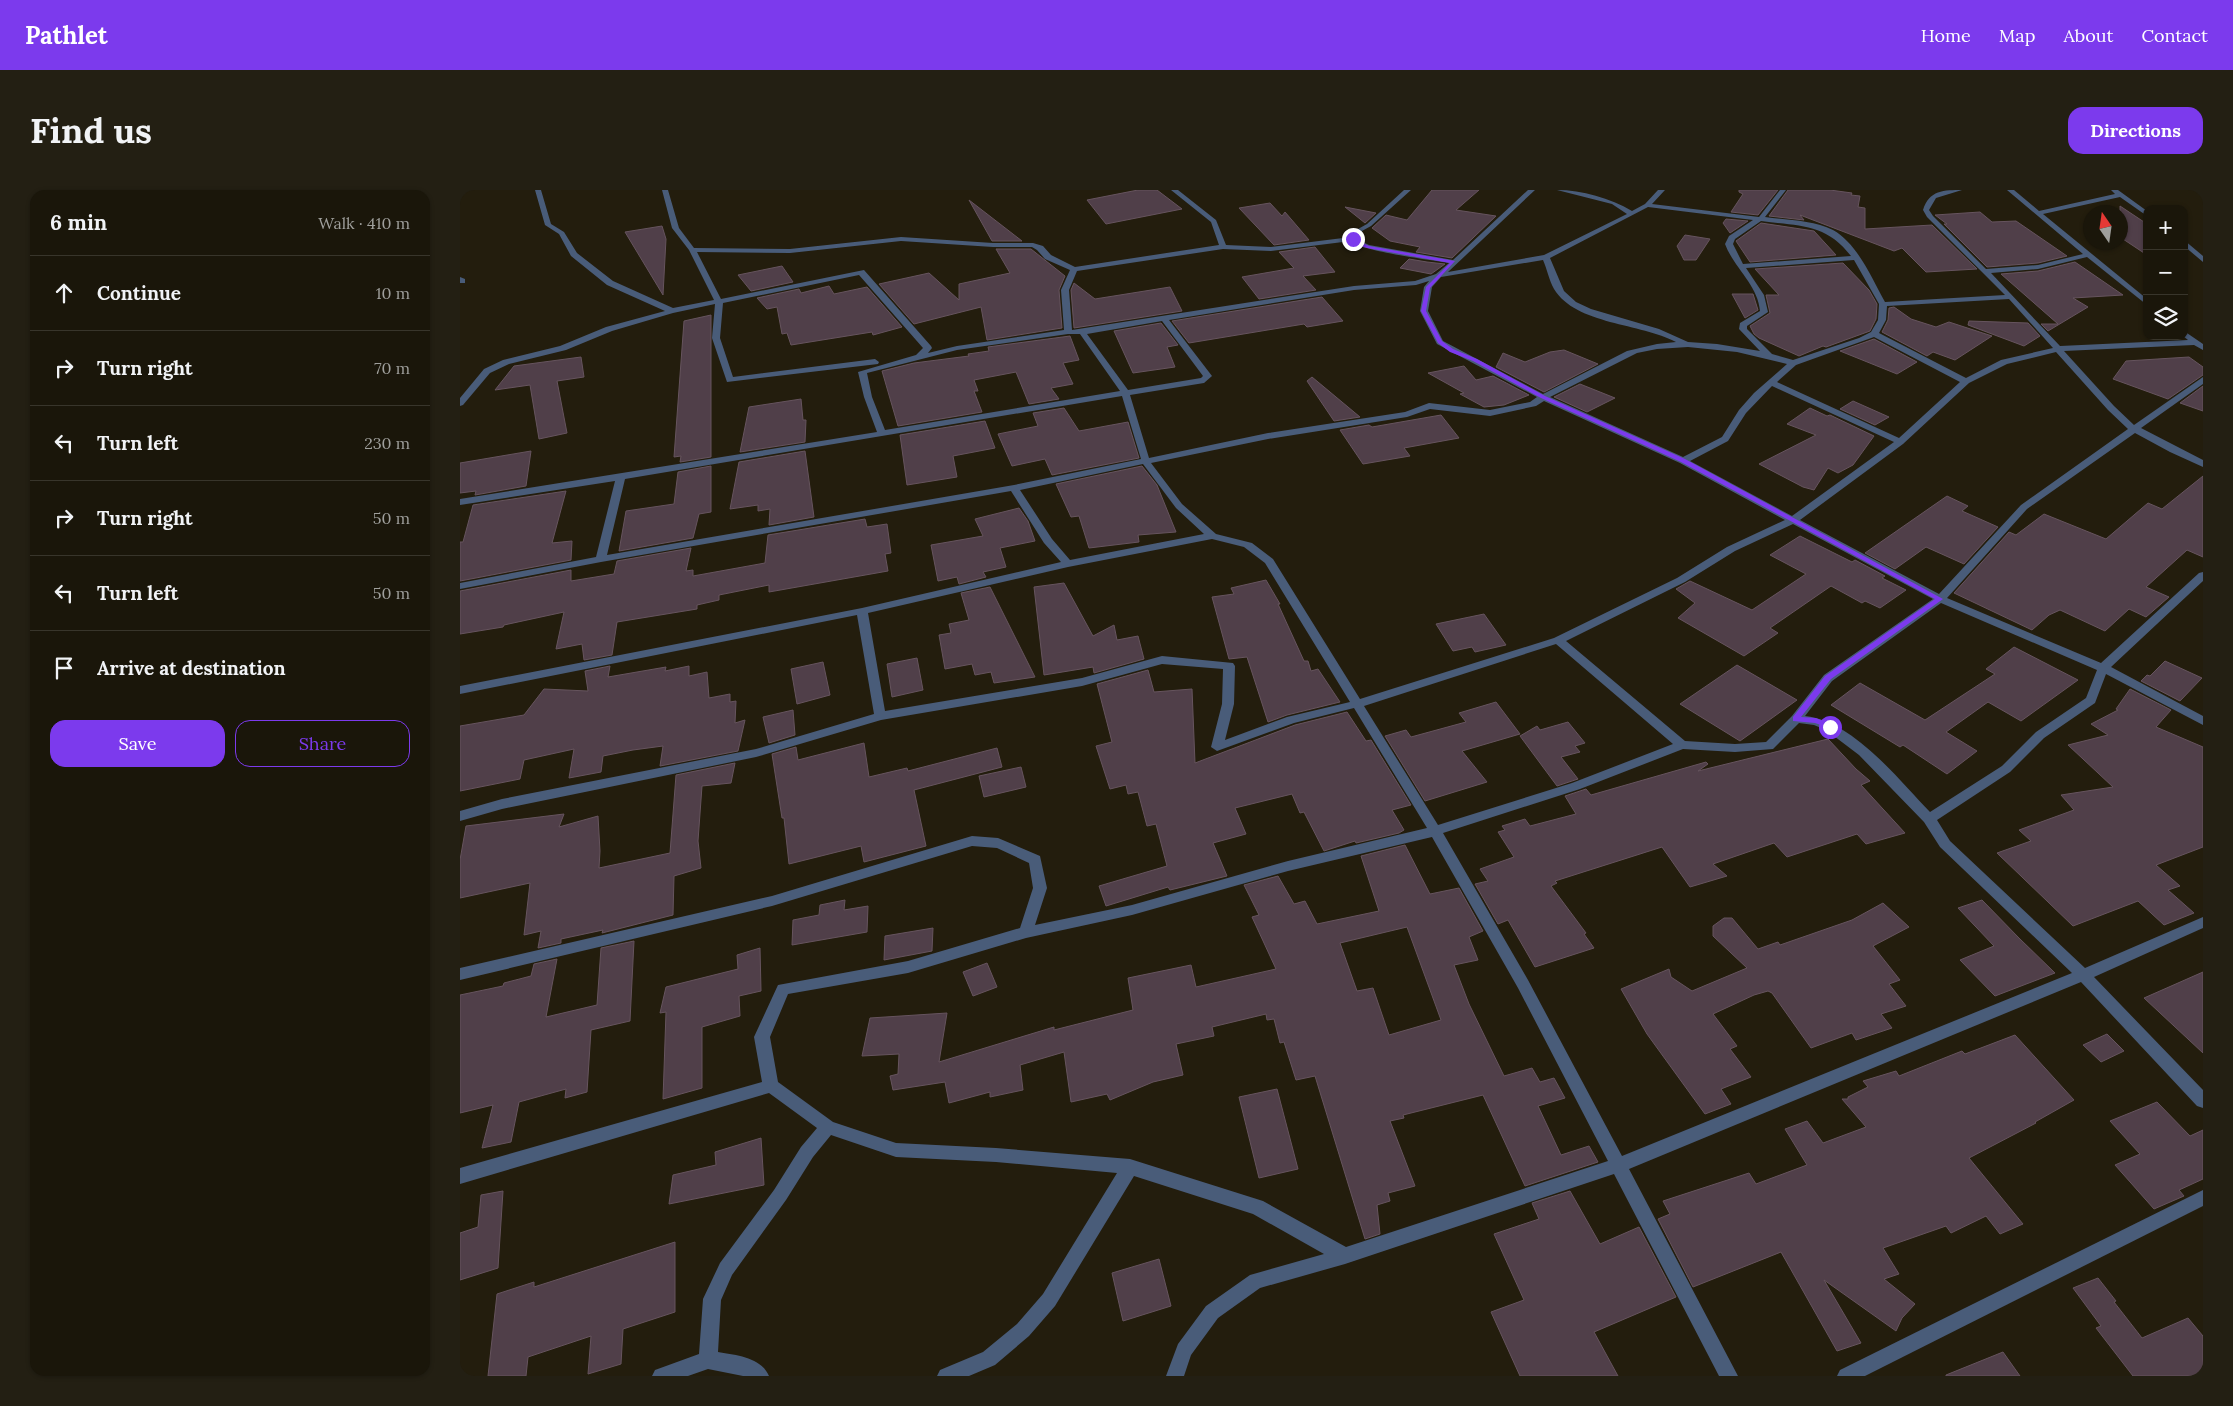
<!DOCTYPE html>
<html lang="en">
<head>
<meta charset="utf-8">
<style>
  body { margin:0; font-family:Lora,serif; background:#231f13; color:#f1f3f6 }
  .controls { position:absolute; right:15px; top:15px; display:grid; overflow:hidden; border-radius:10px; box-shadow:0 1px 4px #0004 }
  .controls button { width:45px; height:45px; display:grid; place-items:center; padding:0; border:0; border-bottom:1px solid #38352b; background:#1a160a; color:#f1f3f6; font:25px sans-serif }
  .compass { position:absolute; left:1623px; top:15px; width:45px; height:45px; border-radius:50%; background:#1a160a; box-shadow:0 1px 4px #0004; rotate:347deg }
  .stop { position:absolute; width:15px; height:15px; margin:-11px; border:4px solid #7c3aed; border-radius:50%; background:#fff }
  .stop.end { background:#7c3aed; border-color:#fff; box-shadow:0 1px 5px #0008 }
  .list { margin:0; padding:0; list-style:none }
  h2 { display:flex; justify-content:space-between; align-items:center; height:65px; margin:0; padding:0 20px; font-size:21px }
  h2 small { font-size:16px; font-weight:400; color:#9f9f9c }
  .list li { display:grid; grid-template-columns:32px 1fr auto; gap:15px; align-items:center; box-sizing:border-box; height:75px; padding:0 20px; border-top:1px solid #38352b }
  .list b { display:block; font-size:19px; white-space:nowrap }
  .list em { font-size:16px; font-style:normal; color:#9f9f9c }
  .actions { display:flex; gap:10px; padding:15px 20px }
  .actions a { flex:1; padding:11px 0; border:1px solid #7c3aed; border-radius:15px; text-align:center; font-size:18px; color:#7c3aed }
  .actions .main { background:#7c3aed; color:#fff }
  .icon { flex:none; width:28px; height:28px; fill:none; stroke:currentColor; stroke-width:2; stroke-linecap:round; stroke-linejoin:round }
  .map { position:relative; flex:none; width:1743px; height:1186px; overflow:hidden; border-radius:15px }
  header { display:flex; align-items:center; gap:30px; box-sizing:border-box; height:70px; padding:0 25px; background:#7c3aed; color:#fff }
  header strong { font-size:24px }
  nav { display:flex; gap:28px; margin-inline-start:auto; font-size:18px }
  .intro { display:flex; align-items:center; justify-content:space-between; box-sizing:border-box; height:120px; padding:0 30px }
  h1 { margin:0; font-size:35px }
  .button { padding:12px 22px; border-radius:15px; background:#7c3aed; color:#fff; font-size:18px; font-weight:700 }
  main { display:flex; gap:30px; padding:0 30px }
  aside { flex:1; background:#1a160a; border-radius:15px; box-shadow:0 1px 4px #0004 }
  .map>svg:first-child { display:block }
  .building { fill:#503f49; stroke:#66545e; fill-rule:evenodd }
  .lines { fill:none; stroke-linecap:round; stroke-linejoin:round }
  .minor { fill:#495c79; fill-rule:evenodd }
  .route { fill:#7c3aed }
</style>
</head>
<body>
<header>
<strong>Pathlet</strong>
<nav><a>Home</a><a>Map</a><a>About</a><a>Contact</a></nav>
</header>
<div class="intro"><h1>Find us</h1><a class="button">Directions</a></div>
<main>
<aside>
<h2>6 min<small>Walk · 410 m</small></h2>
<ul class="list">
<li><svg class="icon" aria-label="ahead" viewBox="0 0 24 24"><path d="M12 20V5M6 11l6-6 6 6"/></svg><div><b>Continue</b></div><em>10 m</em></li>
<li><svg class="icon" aria-label="right" viewBox="0 0 24 24"><path d="M7 20v-9h11M14 6l5 5-5 5"/></svg><div><b>Turn right</b></div><em>70 m</em></li>
<li><svg class="icon" aria-label="left" viewBox="0 0 24 24"><path d="M17 20v-9H6M10 6l-5 5 5 5"/></svg><div><b>Turn left</b></div><em>230 m</em></li>
<li><svg class="icon" aria-label="right" viewBox="0 0 24 24"><path d="M7 20v-9h11M14 6l5 5-5 5"/></svg><div><b>Turn right</b></div><em>50 m</em></li>
<li><svg class="icon" aria-label="left" viewBox="0 0 24 24"><path d="M17 20v-9H6M10 6l-5 5 5 5"/></svg><div><b>Turn left</b></div><em>50 m</em></li>
<li><svg class="icon" aria-label="arrive" viewBox="0 0 24 24"><path d="M6 21V4h12l-3 4 3 4H6"/></svg><div><b>Arrive at destination</b></div></li>
</ul>
<div class="actions"><a class="main">Save</a><a>Share</a></div>
</aside>
<div class="map">
<svg width="1743" height="1186" viewBox="0 0 1743 1186">
  <rect width="100%" height="100%" fill="#231d0d"/>
  <g class="building">
    <polygon points="678,0 697,0 722,19 646,34 627,10"/>
    <polygon points="972,0 1019,0 996,20 1036,26 992,68 956,62 960,57 930,51 912,38 926,25 947,30"/>
    <polygon points="1279,0 1318,0 1298,25 1271,22 1283,4 1279,2"/>
    <polygon points="1328,0 1370,0 1392,3 1391,5 1400,6 1398,17 1405,18 1405,39 1472,35 1517,79 1466,82 1442,58 1434,61 1340,25 1344,30 1309,26"/>
    <polygon points="509,10 562,51 532,51"/>
    <polygon points="810,13 822,26 825,22 849,50 814,55 779,18"/>
    <polygon points="1660,16 1687,34 1687,65 1660,47"/>
    <polygon points="885,17 916,23 905,33"/>
    <polygon points="1520,22 1532,32 1556,31 1607,66 1578,73 1527,77 1484,34 1487,34 1475,25"/>
    <polygon points="1266,29 1288,31 1270,43 1263,33"/>
    <polygon points="1301,33 1354,41 1376,65 1290,72 1276,51"/>
    <polygon points="202,36 206,49 203,105 165,42"/>
    <polygon points="1225,45 1250,49 1236,70 1224,70 1217,56"/>
    <polygon points="855,57 875,82 843,86 856,100 799,109 782,87 834,78 819,62"/>
    <polygon points="536,59 571,59 605,86 599,100 602,138 527,150 521,117 454,134 419,94 469,83 499,110 499,94 550,83"/>
    <polygon points="949,69 967,72 985,74 971,84 940,78"/>
    <polygon points="1615,72 1663,105 1613,108 1628,117 1588,141 1581,134 1598,134 1541,84 1578,81"/>
    <polygon points="1383,73 1409,100 1417,114 1416,129 1410,141 1366,157 1363,156 1339,166 1299,148 1294,144 1290,136 1310,123 1306,105 1319,105 1295,79"/>
    <polygon points="322,76 333,92 291,101 278,85"/>
    <polygon points="614,93 635,109 710,97 722,121 614,138 611,100"/>
    <polygon points="369,96 374,104 407,97 442,137 413,145 412,142 331,155 327,143 322,144 317,117 307,119 297,108 339,99 341,103"/>
    <polygon points="1272,104 1293,104 1298,120 1285,128"/>
    <polygon points="862,107 883,131 847,137 844,134 729,153 712,131"/>
    <polygon points="1434,117 1451,129 1476,137 1489,132 1532,146 1495,170 1473,162 1467,166 1422,142 1428,130 1429,118"/>
    <polygon points="251,125 251,267 220,272 221,266 214,267 224,131"/>
    <polygon points="1509,131 1568,133 1580,146 1564,156 1508,135"/>
    <polygon points="701,133 718,155 707,157 715,177 673,183 654,141"/>
    <polygon points="610,146 619,170 603,173 613,194 591,198 599,209 569,214 556,182 514,190 518,201 514,201 522,222 438,236 422,181 454,173 509,166 508,164 529,161 528,157"/>
    <polygon points="1414,149 1457,172 1437,184 1380,161"/>
    <polygon points="1104,160 1138,174 1084,202 1036,177 1043,163 1065,172 1090,162"/>
    <polygon points="121,167 124,187 97,191 107,243 79,249 70,195 35,200 54,176"/>
    <polygon points="1729,167 1743,177 1743,185 1708,209 1653,189 1666,171"/>
    <polygon points="1004,176 1016,190 1033,186 1069,205 1044,215 1024,217 1000,204 1004,203 968,183"/>
    <polygon points="852,187 900,227 874,231 847,191"/>
    <polygon points="1120,194 1155,208 1127,222 1094,207"/>
    <polygon points="1743,196 1743,221 1720,213"/>
    <polygon points="341,209 343,230 346,230 345,252 280,262 289,217"/>
    <polygon points="1393,211 1429,227 1415,235 1380,219"/>
    <polygon points="604,218 619,241 668,232 679,268 592,285 585,269 552,276 538,244 578,236 573,223"/>
    <polygon points="1350,218 1367,226 1370,225 1414,246 1393,275 1378,283 1368,278 1354,300 1343,297 1299,274 1356,245 1327,234"/>
    <polygon points="981,225 999,248 944,258 950,266 903,274 880,240 909,235 912,237"/>
    <polygon points="525,231 535,258 493,266 497,287 447,295 440,245"/>
    <polygon points="71,261 66,296 15,305 16,301 0,303 0,273"/>
    <polygon points="345,261 354,327 309,335 310,319 298,321 298,315 270,319 279,272"/>
    <polygon points="251,276 251,322 239,324 233,348 159,361 166,321 214,314 218,282"/>
    <polygon points="682,276 697,295 716,342 678,345 679,352 629,358 619,326 611,327 596,294"/>
    <polygon points="1743,286 1743,367 1727,360 1686,397 1709,407 1686,427 1669,419 1645,441 1600,420 1589,425 1572,440 1494,403 1549,342 1556,345 1584,324 1646,349 1688,313 1702,319"/>
    <polygon points="106,301 92,353 112,351 111,370 0,391 0,352 3,352 13,315"/>
    <polygon points="1487,306 1508,316 1502,321 1538,337 1504,374 1466,357 1435,379 1405,363"/>
    <polygon points="559,318 568,331 575,351 540,358 546,377 523,382 526,387 499,394 497,387 478,391 471,355 523,346 515,329"/>
    <polygon points="405,329 407,337 427,334 431,363 425,364 428,381 309,402 309,395 259,405 259,410 237,415 237,419 157,432 152,465 124,470 122,454 96,459 104,422 44,435 43,437 0,444 0,401 111,380 111,391 154,384 157,371 231,358 226,381 233,380 233,386 305,373 308,345"/>
    <polygon points="1340,346 1392,372 1395,370 1425,386 1422,388 1446,400 1420,418 1405,411 1402,413 1371,396 1310,438 1318,443 1284,466 1218,428 1235,413 1216,399 1230,391 1292,420 1346,384 1310,365"/>
    <polygon points="806,390 820,414 818,414 844,471 848,471 851,481 858,479 880,512 827,525 808,532 787,467 769,469 752,407 774,404 771,398"/>
    <polygon points="604,393 633,446 654,435 657,450 678,446 684,469 634,483 633,477 584,485 574,397"/>
    <polygon points="530,397 575,487 534,493 531,482 515,485 512,474 485,479 479,445 491,443 489,434 509,430 501,403"/>
    <polygon points="1024,424 1046,455 1015,462 1012,457 993,461 976,434"/>
    <polygon points="1554,457 1618,490 1561,531 1528,512 1486,542 1517,561 1487,584 1443,555 1440,557 1371,515 1400,493 1465,530 1535,484 1526,479"/>
    <polygon points="457,468 463,500 432,507 427,474"/>
    <polygon points="1705,471 1742,488 1720,511 1681,491 1687,485 1690,486"/>
    <polygon points="363,472 370,505 337,514 331,479"/>
    <polygon points="1277,475 1337,510 1280,551 1220,514"/>
    <polygon points="150,476 148,487 206,477 205,481 229,476 229,486 247,482 249,508 270,504 270,512 276,511 275,533 285,530 278,561 200,576 203,556 173,560 143,566 141,582 109,588 114,559 64,570 60,589 0,601 0,536 64,525 84,499 128,501 125,481"/>
    <polygon points="688,480 694,502 732,499 735,573 835,535 887,522 906,551 911,550 951,615 932,620 944,640 939,643 896,653 895,651 864,661 844,622 840,623 832,604 775,618 786,644 753,653 767,686 710,700 708,697 646,716 639,696 707,676 696,634 687,636 678,602 668,604 666,595 650,599 636,556 652,552 637,494"/>
    <polygon points="1670,499 1711,520 1696,537 1743,557 1743,657 1696,675 1720,696 1708,700 1734,723 1704,735 1678,711 1613,736 1537,663 1571,651 1559,640 1614,620 1601,605 1653,597 1608,555 1648,545 1631,534 1658,520 1656,519"/>
    <polygon points="1036,512 1060,544 1002,561 1027,592 965,611 925,546 946,540 951,547 1006,532 999,523"/>
    <polygon points="333,520 335,545 309,553 303,527"/>
    <polygon points="1108,532 1125,553 1115,556 1120,562 1101,567 1118,589 1097,596 1060,546 1077,536 1080,540"/>
    <polygon points="1368,549 1396,579 1410,591 1401,595 1445,643 1406,654 1397,644 1327,667 1314,653 1253,674 1267,686 1230,697 1202,657 1095,691 1097,693 1091,696 1126,743 1124,744 1134,758 1075,777 1048,730 1038,734 1015,694 1028,691 1020,679 1054,667 1038,642 1045,640 1042,636 1065,629 1070,636 1116,624 1105,606 1126,599 1131,605 1246,572 1248,574 1238,581"/>
    <polygon points="404,553 409,587 447,578 448,581 537,558 542,577 454,600 466,656 404,672 401,656 329,674 324,628 322,628 312,564 336,557 338,570"/>
    <polygon points="275,573 271,593 242,596 238,651 241,678 214,686 213,725 142,743 143,740 101,749 101,753 78,758 81,741 64,745 70,693 0,708 0,670 6,636 104,624 99,637 138,626 140,661 139,678 210,663 216,585"/>
    <polygon points="561,577 566,597 524,607 519,586"/>
    <path d="M945 655 970 704 999 698 1023 741 1009 747 1018 770 994 775 1009 814 1044 886 1072 878 1080 892 1094 888 1105 908 1078 916 1101 965 1129 956 1138 972 1065 996 1023 905 943 925 944 928 930 931 955 996 928 1003 930 1011 917 1015 920 1044 905 1049 855 886 836 890 824 852 820 853 814 829 807 830 806 824 752 837 754 846 716 854 723 885 693 892 650 910 647 904 611 912 604 862 560 875 563 900 530 907V902L489 913 485 892 433 900 430 886 438 884 439 864 402 866 410 828 487 823 479 872 594 837V840L673 820 668 788 731 775 736 797 816 779 792 727 799 725 784 695 818 686 834 714 845 711 857 734 919 721 901 666ZM947 737 981 830 929 845 913 798 897 801 880 753Z"/>
    <polygon points="385,710 384,720 408,716 407,742 332,755 333,730 359,725 360,715"/>
    <polygon points="1522,710 1559,748 1595,783 1535,806 1500,770 1534,756 1498,718"/>
    <polygon points="1423,713 1449,737 1413,756 1440,790 1429,794 1446,816 1421,824 1432,838 1396,850 1392,843 1351,858 1312,803 1308,801 1294,805 1253,824 1277,856 1270,859 1291,887 1261,899 1271,914 1245,924 1187,844 1161,799 1209,779 1211,787 1232,801 1287,778 1253,746 1253,736 1264,728 1272,728 1298,759 1318,752 1320,755 1392,730"/>
    <polygon points="473,738 472,761 424,770 425,746"/>
    <polygon points="174,751 170,831 131,840 127,902 105,908 106,899 59,912 51,952 22,958 33,915 0,923 0,805 43,796 44,793 71,786 74,774 97,769 86,827 137,815 141,758"/>
    <polygon points="300,758 301,801 279,806 280,826 242,837 242,898 203,909 206,822 200,823 206,797 278,779 277,765"/>
    <polygon points="527,773 537,797 513,806 503,782"/>
    <polygon points="1743,782 1743,863 1684,808"/>
    <polygon points="1647,844 1664,861 1641,872 1623,855"/>
    <polygon points="1555,845 1614,910 1575,932 1576,933 1509,968 1563,1034 1540,1044 1526,1026 1491,1043 1486,1036 1423,1058 1439,1084 1424,1089 1455,1114 1442,1128 1436,1141 1364,1090 1401,1153 1377,1161 1321,1062 1233,1097 1198,1029 1210,1024 1203,1011 1289,983 1296,994 1347,975 1325,939 1347,931 1363,953 1406,937 1382,909 1388,909 1388,907 1408,897 1403,891 1436,881 1439,886 1502,861 1505,864"/>
    <polygon points="817,899 838,979 799,988 779,907"/>
    <polygon points="1697,912 1730,946 1743,940 1743,989 1719,1000 1724,1006 1694,1019 1655,975 1680,964 1650,931"/>
    <polygon points="301,948 304,995 209,1014 213,985 256,975 255,962"/>
    <polygon points="43,1001 38,1078 0,1090 0,1043 18,1037 21,1005"/>
    <polygon points="1110,1001 1140,1054 1179,1037 1216,1107 1134,1142 1158,1186 1060,1186 1031,1122 1064,1110 1034,1044 1079,1029 1072,1013"/>
    <polygon points="215,1052 215,1122 163,1139 161,1174 128,1184 131,1146 68,1167 66,1186 28,1186 37,1104 74,1092 74,1097"/>
    <polygon points="699,1069 711,1116 663,1131 652,1083"/>
    <polygon points="1638,1088 1656,1111 1654,1112 1682,1148 1728,1128 1743,1146 1743,1186 1673,1186 1636,1138 1641,1136 1613,1098"/>
    <polygon points="1543,1162 1560,1186 1486,1186 1486,1185"/>
  </g>
  <g class="lines">
    <g class="minor">
      <path d="M75 0H81L91 34 104 42 117 63 153 91 213 118 254 110 229 60 212 38 202 0H208L219 38 234 58 330 59 441 47 533 53H573L583 56 591 65 615 77 759 55 751 32 711 0H718L756 30 766 55 811 57 891 47 898 39 907 34 944 0H951L911 36 902 41 897 49 909 55 993 70 1068 0H1075L988 82 1084 65 1167 24 1152 14 1097 0C1122 0 1150 8 1172 21L1185 14 1198 0H1205L1192 14 1299 27 1320 0H1326L1305 27C1327 30 1353 30 1373 40 1398 54 1412 89 1425 112L1545 105 1467 27 1463 20C1469 0 1484 0 1502 0L1476 8 1469 20 1473 26 1526 79 1578 75 1623 64 1547 0H1554L1579 21 1655 4 1651 0H1658L1687 21V26L1660 7 1583 24 1687 109V115L1627 67 1578 79 1531 83 1600 156 1728 150 1723 146 1724 141 1743 154V160L1734 155 1604 161 1654 216 1674 235 1743 187V194L1681 238 1743 270V277L1710 262 1675 243 1567 319 1487 408 1641 473 1739 383 1743 382V391L1651 477 1743 526V535L1646 484 1635 513 1584 548 1550 582 1477 630 1490 651 1625 778 1743 727V738L1634 787 1743 900V918L1737 916 1621 792 1169 979 1278 1186H1259L1154 984 885 1074 800 1098 758 1128 731 1165 724 1186H706L718 1154 746 1116 790 1085 864 1064 793 1024 674 986 595 1116 569 1146 535 1175 509 1186H477L480 1180 523 1162 557 1134 583 1104 657 983 536 972 436 967 371 945 353 967 326 1010 272 1085 261 1110 258 1162C275 1165 301 1167 309 1186H283L248 1179 228 1186H192L195 1180 239 1164 243 1109 260 1073 314 1000 341 957 357 938 309 903 0 994V978L302 892 294 847 318 795 448 771 560 738 573 698 569 673 537 658 512 656 312 716 0 790V778L312 706 512 646 538 648 580 666 587 698 575 735 672 715 828 671 967 638 894 518 834 533 757 561 751 557 762 514 763 479 702 474 622 496 421 530 296 567 42 619 0 631V621L42 609 296 559 414 524 397 425 0 504V496L402 418 601 372 584 353 551 301 141 372 0 399V393L136 367 155 291 0 315V309L417 242 404 207 398 182 456 165 463 158 399 85 263 113 260 148 273 187 415 169 419 172 418 174 267 192 252 148 255 114 213 123 152 141 106 160 49 174 30 183 3 215 0 216V208L24 179 43 170 100 156 146 137 205 121 147 95 111 66 99 44 85 35ZM1188 17 1293 30 1269 46 1265 54C1274 78 1298 95 1300 121L1280 133 1279 139 1300 161 1257 154 1228 152 1199 139 1131 119 1116 112 1104 101 1090 68ZM1301 31C1339 36 1366 33 1391 66L1283 74 1273 54 1275 49ZM441 51 533 57H572L577 60 585 69 610 80 601 100 604 140 497 156 468 163 472 158 471 156 404 80 261 109 237 62 330 63ZM891 51C899 61 972 70 989 73L976 84 955 91 894 96 612 140 609 100 617 81 763 59 811 61ZM1083 70C1087 79 1089 90 1094 99 1116 135 1181 133 1216 152L1197 154 1167 161 1083 204 983 151 968 121 972 97 981 87ZM1394 70 1419 114 1418 130 1411 142 1399 148 1333 170 1312 164 1287 139V136L1308 122 1304 105 1286 78ZM969 91 964 97 960 121 977 154 1077 207 1070 212 1030 220 969 213 945 222 808 243 689 268 670 205 744 193 752 186 709 130 894 100 956 95ZM1549 109 1593 158 1541 170 1506 188 1419 143 1426 130 1427 116ZM702 131 743 186 741 188 668 200 627 144ZM608 144H620L660 201 425 240 412 207 407 183 497 160ZM1414 147 1500 192 1439 248 1317 192 1336 175ZM1228 157 1277 162 1327 174 1294 203 1279 220 1262 247 1223 267 1090 207 1177 163 1197 159ZM1596 162 1648 220 1668 239 1561 315 1479 404 1340 330 1443 254 1509 193 1547 174ZM1312 196 1434 252 1332 326 1230 271 1268 251 1286 223ZM662 206 681 269 554 295 147 365 165 289ZM1084 211 1220 273 1325 330 1267 357 1217 388 1094 448 900 509 813 369 792 353 756 344 722 314 691 273 808 249 947 227 970 219 1030 226 1076 216ZM683 274 716 318 744 344 610 370 592 349 560 300ZM1333 334 1473 409 1364 485 1332 526 1306 552 1275 554 1225 551 1106 451 1225 392 1275 361ZM752 349 784 357 805 373 890 512 827 527 765 550 774 514 775 476 773 473 702 466 622 488 425 521 408 423 608 377ZM1481 413 1637 480 1626 508 1576 542 1542 576 1470 622C1438 589 1393 531 1345 526L1372 491ZM1096 454 1213 554 1112 593 978 635 904 516ZM1339 533 1354 535 1366 540 1399 565 1464 632 1480 657 1612 783 1162 966 1068 790 983 643 1120 599 1223 559 1275 562 1313 559ZM972 647 1058 798 1148 971 886 1057 803 1011 670 969 536 958 436 953 373 932 318 892 310 847 328 804 448 783 566 748 672 725 828 681Z"/>
      <polygon points="1724,50 1743,66 1743,72 1724,56"/>
      <polygon points="0,87 5,89 5,93 0,93"/>
      <polygon points="1743,1000 1743,1016 1405,1186 1377,1186 1380,1180"/>
    </g>
  </g>
  <polygon class="route" points="893,48 909,56 995,71 970,98 966,121 982,151 993,159 1017,169 1085,206 1225,269 1483,409 1371,489 1341,527 1356,528 1373,535 1373,539 1355,533 1333,531 1333,527 1365,486 1475,409 1221,272 1081,208 1013,171 990,162 978,153 961,121 966,97 990,73 907,58 894,54 891,49"/>
</svg>
<div class="controls">
<button>+</button>
<button>−</button>
<button><svg class="icon" aria-label="layers" viewBox="0 0 24 24"><path d="M12 4l9 5-9 5-9-5zM3 14l9 5 9-5"/></svg></button>
</div>
<svg class="compass" viewBox="-18 -18 36 36"><path d="M0-13l5 13h-10z" fill="#e53935"/><path d="M0 13l5-13h-10z" fill="#9f9f9c"/></svg>
<div class="stop" style="left:1370px;top:537px"></div>
<div class="stop end" style="left:893px;top:49px"></div>
</div>
</main>
</body>
</html>
